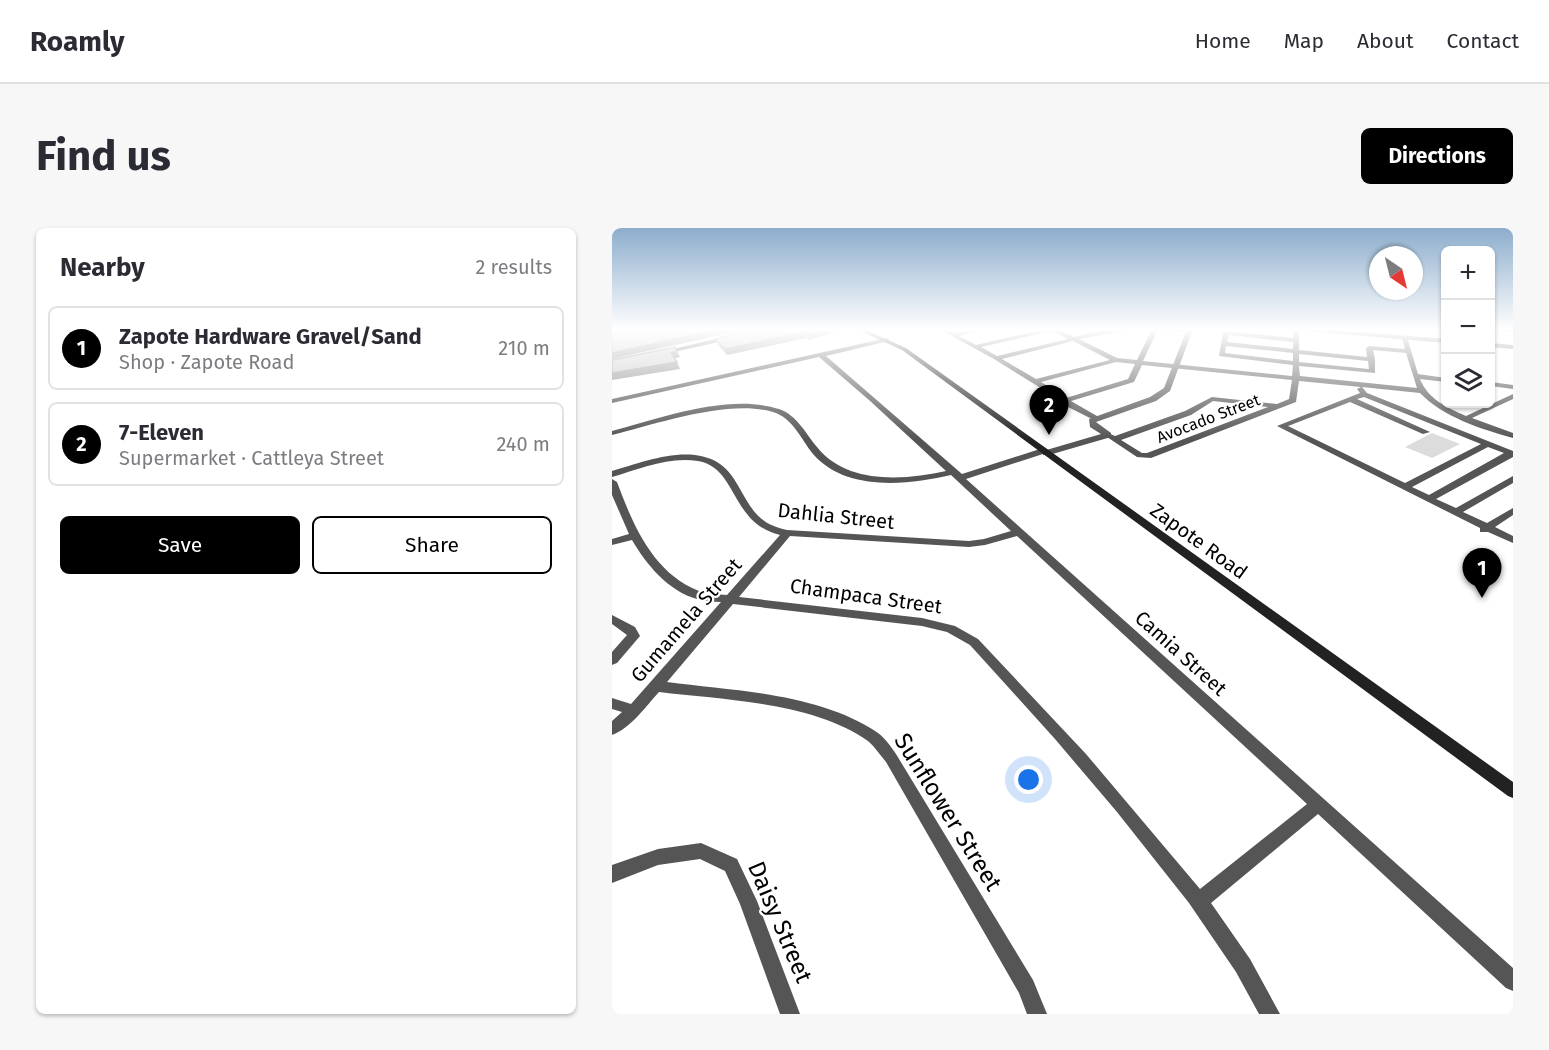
<!DOCTYPE html>
<html lang="en">
<head>
<meta charset="utf-8">
<style>
  body { margin:0; font-family:"Fira Sans",sans-serif; background:#f7f7f7; color:#2b2b33 }
  .controls { position:absolute; right:18px; top:18px; display:grid; overflow:hidden; border-radius:9px; box-shadow:0 2px 4px #0004 }
  .controls button { width:54px; height:54px; display:grid; place-items:center; padding:0; border:0; border-bottom:2px solid #e1e1e2; background:#fff; color:#2b2b33; font:30px sans-serif }
  .compass { position:absolute; left:757px; top:18px; width:54px; height:54px; border-radius:50%; background:#fff; box-shadow:0 2px 4px #0004; rotate:145deg }
  .you { position:absolute; left:417px; top:552px; width:21px; height:21px; margin:-15px; border:4px solid #fff; border-radius:50%; background:#1a73e8; box-shadow:0 0 0 9px #1a73e833 }
  .badge { display:grid; place-items:center; width:39px; height:39px; border-radius:50%; background:#000; color:#fff; font-size:20px; font-weight:700 }
  .pin { position:absolute; translate:-50% -50px; filter:drop-shadow(0 2px 3px #0008) }
  .pin::after { content:''; position:absolute; top:32px; width:21px; height:18px; background:inherit; clip-path:polygon(0 0,100% 0,50% 100%) }
  .list { margin:0; padding:0; list-style:none }
  h2 { display:flex; justify-content:space-between; align-items:center; height:78px; margin:0; padding:0 24px; font-size:26px }
  h2 small { font-size:20px; font-weight:400; color:#7c7c81 }
  .list li { display:grid; grid-template-columns:39px 1fr auto; gap:18px; align-items:center; box-sizing:border-box; height:84px; margin:0 12px 12px; padding:0 12px; border:2px solid #e1e1e2; border-radius:9px }
  .list b { display:block; font-size:22px; white-space:nowrap }
  .list p { margin:0; font-size:20px; white-space:nowrap; color:#7c7c81 }
  .list em { font-size:20px; font-style:normal; color:#7c7c81 }
  .actions { display:flex; gap:12px; padding:18px 24px }
  .actions a { flex:1; padding:14px 0; border:2px solid #000; border-radius:9px; text-align:center; font-size:21px; color:#000 }
  .actions .main { background:#000; color:#fff }
  .icon { flex:none; width:33px; height:33px; fill:none; stroke:currentColor; stroke-width:2; stroke-linecap:round; stroke-linejoin:round }
  .map { position:relative; flex:none; width:901px; height:786px; overflow:hidden; border-radius:9px }
  header { display:flex; align-items:center; gap:36px; box-sizing:border-box; height:84px; padding:0 30px; background:#fff; border-bottom:2px solid #e1e1e2 }
  header strong { font-size:28px }
  nav { display:flex; gap:33px; margin-inline-start:auto; font-size:21px }
  .intro { display:flex; align-items:center; justify-content:space-between; box-sizing:border-box; height:144px; padding:0 36px }
  h1 { margin:0; font-size:42px }
  .button { padding:15px 27px; border-radius:9px; background:#000; color:#fff; font-size:21px; font-weight:700 }
  main { display:flex; gap:36px; padding:0 36px }
  aside { flex:1; background:#fff; border-radius:9px; box-shadow:0 2px 4px #0004 }
  .map>svg:first-child { display:block }
  .green { fill:#dcdcdc }
  .lines { fill:none; stroke-linecap:round; stroke-linejoin:round }
  .minor { fill:#555; fill-rule:evenodd }
  .tertiary { fill:#555; fill-rule:evenodd }
  .secondary { fill:#222; fill-rule:evenodd }
  .wall { fill:#a9a9a9 }
  .shaded-wall { fill:#898989 }
  .building { fill:#c4c4c4; stroke:#898989; stroke-width:1.5 }
  .labels { text-anchor:middle; stroke-width:4.5; stroke-linejoin:round; paint-order:stroke }
  .far-street-label { font-size:16px; fill:#000; stroke:#fff }
  .street-label { font-size:20px; fill:#000; stroke:#fff }
  .near-street-label { font-size:24px; fill:#000; stroke:#fff }
</style>
</head>
<body>
<header>
<strong>Roamly</strong>
<nav><a>Home</a><a>Map</a><a>About</a><a>Contact</a></nav>
</header>
<div class="intro"><h1>Find us</h1><a class="button">Directions</a></div>
<main>
<aside>
<h2>Nearby<small>2 results</small></h2>
<ul class="list">
<li><span class="badge">1</span><div><b>Zapote Hardware Gravel/Sand</b><p>Shop · Zapote Road</p></div><em>210 m</em></li>
<li><span class="badge">2</span><div><b>7-Eleven</b><p>Supermarket · Cattleya Street</p></div><em>240 m</em></li>
</ul>
<div class="actions"><a class="main">Save</a><a>Share</a></div>
</aside>
<div class="map">
<svg width="901" height="786" viewBox="0 0 901 786">
  <rect width="100%" height="100%" fill="#fff"/>
  <polygon class="green" points="820,205 848,216 820,230 793,219"/>
  <g class="lines">
    <g class="minor">
      <polygon points="144,101 152,101 116,112 48,127 45,125"/>
      <path d="M327 101H334L342 105 374 101 347 108 364 117 433 101H445L462 109 486 103 516 101 513 103 467 111 505 130 525 132 540 101H580L581 102 578 104 549 103 546 101 531 133 680 148 681 137 607 128 611 105 614 103 681 110V101H687V122L755 129 754 120 757 118 793 121 790 110 795 109 806 146 834 150V154L808 151C816 171 834 179 854 188L901 166V171L860 190 901 205V210C869 201 831 189 808 165L750 159 755 165 901 223V229L824 271 844 280 901 248V255L851 284 875 295 901 280V287L883 299 901 308V315L876 304H868V300L665 198 748 165 745 161 749 159 687 153 684 174 539 230 525 229 492 207 496 205 503 208 573 183 600 169 665 176 677 171 680 152 530 137 522 154 459 173 485 188 486 190 482 192 448 175V172L382 131ZM440 103 456 111 385 128 369 119ZM617 107 681 114V121L615 114ZM461 113 498 132 424 151 390 131ZM614 118 681 125V133L613 125ZM761 122 794 125 805 160 688 148 687 138 763 145V131ZM687 126 756 133 757 141 687 134ZM504 134 523 136 516 151 454 170 429 154ZM752 169 869 216 793 255 676 198 738 174 811 206 818 204 745 171ZM601 173 656 179 535 225H530L509 212 579 187ZM876 219 892 225 817 267 800 259Z"/>
      <polygon points="829,101 834,101 834,105"/>
      <polygon points="879,101 901,101 901,104 879,103"/>
      <path d="M275 110 277 111V113L214 128 350 246 428 221H434V225L354 251 901 740V763L894 760 706 586 599 675 638 731 668 786H647L624 744 577 675 505 584 443 511 358 417 335 404 310 398 121 376 55 454C123 463 207 465 266 505 273 510 279 519 284 526L421 752 435 786H415L407 765 274 534C268 527 263 519 256 513 201 474 113 472 47 464 34 478 19 500 0 507V493L10 484 0 481V470L19 476 109 374C101 374 93 373 85 371 56 363 34 336 20 312L0 317V311L17 306 0 267V251L5 254C21 297 41 345 87 363 96 367 106 366 115 367L168 307C118 295 126 240 86 233 57 228 27 241 0 249V243C31 234 78 215 108 236 117 242 123 252 128 261 141 284 148 296 175 302L357 313 372 311 399 303 339 247C296 257 234 264 201 226 189 211 181 190 161 184 116 171 45 196 0 207V203C49 190 117 165 167 181 185 187 194 206 205 219 235 257 293 252 334 243L257 172 207 129 0 175V171ZM178 308 357 319 373 317 405 308 695 576 588 661 474 526 366 411 343 398 310 390 127 369Z"/>
      <polygon points="879,154 901,157 901,161 879,158"/>
      <polygon points="0,387 23,399 28,408 5,435 0,437 0,424 15,407 0,396"/>
      <polygon points="89,615 125,631 145,673 188,786 168,786 128,676 113,643 88,631 46,637 0,655 0,637 46,621"/>
    </g>
    <g class="tertiary">
      <polygon points="575,101 581,101 558,163 544,173 484,194 499,205 499,209 437,227 431,227 431,223 489,206 478,199 477,191 538,169 552,160"/>
      <polygon points="691,101 711,101 834,111 834,115 694,103"/>
      <polygon points="879,115 901,117 901,121 879,119"/>
    </g>
    <polygon class="secondary" points="244,101 251,101 294,120 901,554 901,570 896,568 290,122"/>
  </g>
  <polygon class="wall" points="232,101 197,112 194,110 115,127 106,117 104,111"/>
  <g class="shaded-wall">
    <polygon points="108,101 136,101 0,131 0,125"/>
    <polygon points="214,101 232,101 197,112 196,107"/>
    <polygon points="193,104 194,110 115,127 113,121"/>
    <polygon points="65,123 68,129 61,131 59,125"/>
    <polygon points="65,134 68,141 0,152 0,145"/>
  </g>
  <g class="building">
    <polygon points="0,101 108,101 0,125"/>
    <polygon points="138,101 214,101 196,107 193,104 113,121 104,111"/>
    <polygon points="63,119 65,123 59,125 65,134 0,145 0,132"/>
  </g>
  <linearGradient id="sky" x2="0" y2="1"><stop stop-color="#8cadcc"/><stop offset="0.48" stop-color="#fff"/><stop offset="1" stop-color="#fff" stop-opacity="0"/></linearGradient>
  <rect width="901" height="211" fill="url(#sky)"/>
  <g class="labels">
    <g class="far-street-label">
      <text transform="translate(596 190) rotate(-21)" y="6">Avocado Street</text>
    </g>
    <g class="street-label">
      <text transform="translate(224 288) rotate(6)" y="7">Dahlia Street</text>
      <text transform="translate(587 313) rotate(36)" y="7">Zapote Road</text>
      <text transform="translate(254 368) rotate(8)" y="7">Champaca Street</text>
      <text transform="translate(74 392) rotate(-49)" y="7">Gumamela Street</text>
      <text transform="translate(569 425) rotate(42)" y="7">Camia Street</text>
    </g>
    <g class="near-street-label">
      <text transform="translate(336 584) rotate(58)" y="8">Sunflower Street</text>
      <text transform="translate(168 694) rotate(67)" y="8">Daisy Street</text>
    </g>
  </g>
</svg>
<div class="controls">
<button>+</button>
<button>−</button>
<button><svg class="icon" aria-label="layers" viewBox="0 0 24 24"><path d="M12 4l9 5-9 5-9-5zM3 14l9 5 9-5"/></svg></button>
</div>
<svg class="compass" viewBox="-18 -18 36 36"><path d="M0-13l5 13h-10z" fill="#e53935"/><path d="M0 13l5-13h-10z" fill="#7c7c81"/></svg>
<div class="you"></div>
<div class="pin badge" style="left:870px;top:370px">1</div>
<div class="pin badge" style="left:437px;top:207px">2</div>
</div>
</main>
</body>
</html>
